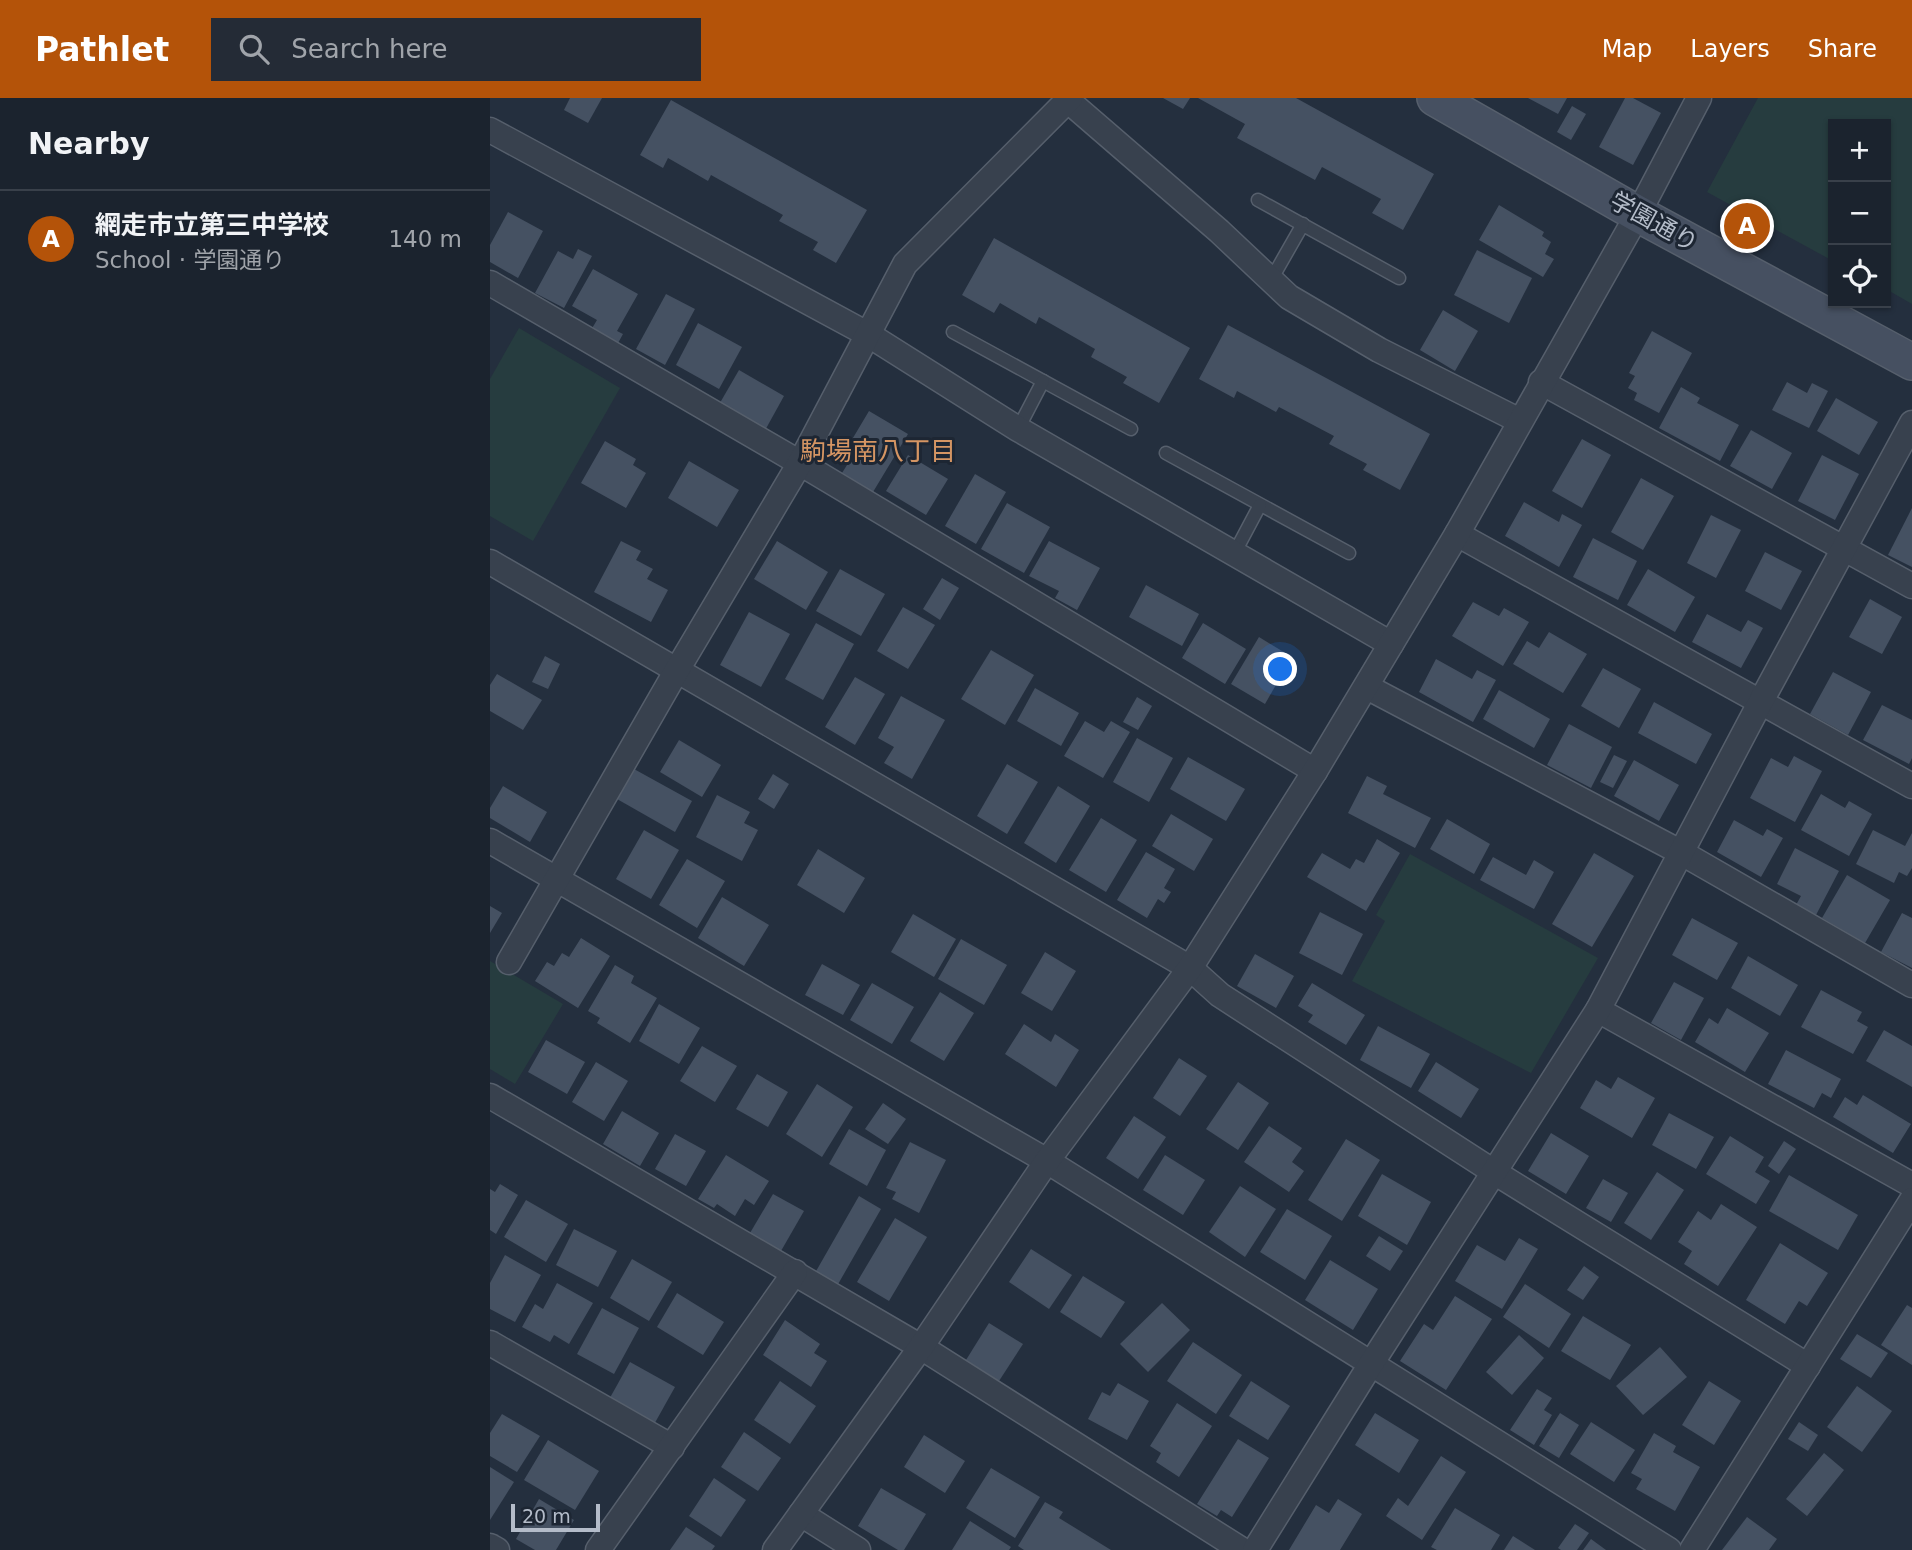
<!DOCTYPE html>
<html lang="en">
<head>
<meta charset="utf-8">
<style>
  body { margin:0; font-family:"DejaVu Sans","Noto Sans JP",sans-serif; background:#242b36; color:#f1f3f6 }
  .controls { position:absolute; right:21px; top:21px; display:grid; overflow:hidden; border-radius:0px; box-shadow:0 2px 5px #0004 }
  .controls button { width:63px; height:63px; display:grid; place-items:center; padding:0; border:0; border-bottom:2px solid #39404a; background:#1b232e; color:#f1f3f6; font:35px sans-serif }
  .scale { position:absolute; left:21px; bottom:18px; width:89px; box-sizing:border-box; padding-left:7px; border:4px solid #b4bcc9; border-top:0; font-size:19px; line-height:24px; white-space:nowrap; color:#b4bcc9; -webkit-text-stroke:5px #1d2633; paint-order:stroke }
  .you { position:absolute; left:791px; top:572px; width:24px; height:24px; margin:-18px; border:5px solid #fff; border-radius:50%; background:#1a73e8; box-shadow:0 0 0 10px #1a73e833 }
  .badge { display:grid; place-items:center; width:46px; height:46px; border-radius:50%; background:#b45309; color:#fff; font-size:23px; font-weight:700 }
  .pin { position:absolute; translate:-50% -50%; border:4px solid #fff; box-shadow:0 2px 7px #0006 }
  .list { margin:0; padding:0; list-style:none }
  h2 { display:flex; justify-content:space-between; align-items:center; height:91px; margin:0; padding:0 28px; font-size:30px }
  h2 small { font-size:23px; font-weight:400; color:#a0a4aa }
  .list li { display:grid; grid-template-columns:46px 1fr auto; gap:21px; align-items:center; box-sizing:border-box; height:98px; padding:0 28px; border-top:2px solid #39404a }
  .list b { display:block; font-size:26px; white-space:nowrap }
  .list p { margin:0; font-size:23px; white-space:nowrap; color:#a0a4aa }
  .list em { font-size:23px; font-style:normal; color:#a0a4aa }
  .icon { flex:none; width:38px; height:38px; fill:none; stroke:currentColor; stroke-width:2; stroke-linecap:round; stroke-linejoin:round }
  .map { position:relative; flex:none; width:1422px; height:1452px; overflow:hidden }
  header { display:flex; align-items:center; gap:42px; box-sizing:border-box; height:98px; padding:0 35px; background:#b45309; color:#fff }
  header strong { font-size:33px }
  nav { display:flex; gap:38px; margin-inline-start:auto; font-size:24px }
  .search { width:490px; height:63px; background:#242b36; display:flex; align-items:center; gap:18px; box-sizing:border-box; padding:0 24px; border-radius:0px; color:#a0a4aa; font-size:26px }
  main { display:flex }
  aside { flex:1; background:#1b232e }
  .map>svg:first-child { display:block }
  .green { fill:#263c3f }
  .building { fill:#455162 }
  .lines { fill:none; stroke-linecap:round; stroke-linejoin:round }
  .lane-casing { stroke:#565f6c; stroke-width:15 }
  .street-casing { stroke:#565f6c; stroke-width:27 }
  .secondary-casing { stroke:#565f6c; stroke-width:38 }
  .lane { stroke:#38414e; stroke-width:12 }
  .street { stroke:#38414e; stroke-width:24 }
  .secondary { stroke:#465061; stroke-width:35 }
  .labels { text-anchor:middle; stroke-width:6; stroke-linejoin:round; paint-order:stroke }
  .street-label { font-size:24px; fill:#b4bcc9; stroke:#1d2633 }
  .neighbourhood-label { font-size:26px; fill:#d59563; stroke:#1d2633 }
</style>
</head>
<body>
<header>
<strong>Pathlet</strong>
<div class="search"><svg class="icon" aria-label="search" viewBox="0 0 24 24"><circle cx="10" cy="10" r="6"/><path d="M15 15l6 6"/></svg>Search here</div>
<nav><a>Map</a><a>Layers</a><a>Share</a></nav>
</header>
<main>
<aside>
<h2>Nearby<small></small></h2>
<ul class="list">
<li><span class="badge">A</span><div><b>網走市立第三中学校</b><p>School · 学園通り</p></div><em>140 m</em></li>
</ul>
</aside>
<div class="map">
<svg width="1422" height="1452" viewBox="0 0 1422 1452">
  <rect width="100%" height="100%" fill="#242f3e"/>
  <g class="green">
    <polygon points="1268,0 1422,0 1422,206 1396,191 1396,26 1343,26 1343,163 1217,94"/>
    <polygon points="29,230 130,290 43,443 0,418 0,281"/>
    <polygon points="920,756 1108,860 1041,975 862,883 895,823 886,817"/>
    <polygon points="0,863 73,906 25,986 0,971"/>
  </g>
  <g class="building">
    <polygon points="80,0 112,0 98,25 74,12"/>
    <polygon points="673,0 700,0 693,11"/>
    <polygon points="708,0 806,0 944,76 913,132 882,115 891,101 832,69 825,82 747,40 755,26"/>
    <polygon points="1038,0 1077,0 1068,16"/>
    <polygon points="1135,0 1143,0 1171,15 1143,67 1109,49"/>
    <polygon points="181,2 377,112 346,165 323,152 328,144 289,123 293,117 221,77 218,83 178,60 173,70 150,57"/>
    <polygon points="1082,8 1096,16 1081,42 1067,34"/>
    <polygon points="1009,107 1054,134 1052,138 1061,144 1055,156 1064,161 1053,179 989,142"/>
    <polygon points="18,114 53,133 28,180 0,164 0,147"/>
    <polygon points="504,140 700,250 669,305 633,285 637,279 601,259 605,251 549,219 546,226 510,205 504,215 472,197"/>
    <polygon points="88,151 102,158 74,210 45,195 68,153 83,161"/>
    <polygon points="987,152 1042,180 1019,225 964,197"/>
    <polygon points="103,171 148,196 127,233 133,236 127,247 101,232 107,222 82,208"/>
    <polygon points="176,196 205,211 175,267 146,251"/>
    <polygon points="953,212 988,233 965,273 930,252"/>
    <polygon points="208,225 252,249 229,291 186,267"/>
    <polygon points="738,227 940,336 910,392 873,372 877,366 839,346 844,338 789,309 786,314 747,293 744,300 709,281"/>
    <polygon points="1162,233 1202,255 1169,315 1144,302 1147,295 1138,290 1145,278 1139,275"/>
    <polygon points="249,272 294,298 273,336 227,310"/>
    <polygon points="1297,284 1317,295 1322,285 1338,293 1319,330 1282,312"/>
    <polygon points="1191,289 1210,300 1207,305 1249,327 1230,363 1169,330"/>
    <polygon points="1346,300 1388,324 1369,357 1327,333"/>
    <polygon points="379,313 418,336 383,394 352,375 362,359 354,355"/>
    <polygon points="1261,332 1302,355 1282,391 1240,368"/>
    <polygon points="1092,341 1121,357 1092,410 1062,393"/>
    <polygon points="115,343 146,361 143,367 156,375 136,410 91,385"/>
    <polygon points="418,357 458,381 436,417 396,393"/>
    <polygon points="1332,357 1369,376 1345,422 1308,403"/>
    <polygon points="199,363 249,392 227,429 178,400"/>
    <polygon points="485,376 516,394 486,446 455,428"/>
    <polygon points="1151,380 1184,398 1153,452 1121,434"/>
    <polygon points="1034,404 1069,424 1072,416 1092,427 1069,469 1015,438"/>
    <polygon points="517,405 560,429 534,475 491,451"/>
    <polygon points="1422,410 1422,469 1398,457"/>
    <polygon points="1221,417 1251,432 1226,480 1197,465"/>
    <polygon points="1103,440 1147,463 1128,502 1083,479"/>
    <polygon points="131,443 151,453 146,462 163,471 157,481 178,492 161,524 104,494"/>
    <polygon points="287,443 338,474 316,512 264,481"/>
    <polygon points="559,443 610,470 587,512 565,500 569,493 539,478"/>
    <polygon points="1275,454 1312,473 1291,512 1255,493"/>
    <polygon points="350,471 395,496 371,538 326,513"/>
    <polygon points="1158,471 1205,499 1185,534 1137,507"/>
    <polygon points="452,480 469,490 450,522 433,511"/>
    <polygon points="656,487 709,516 692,548 639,519"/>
    <polygon points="1380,501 1412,519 1392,556 1359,539"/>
    <polygon points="983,504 1009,518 1014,510 1039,524 1013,568 962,538"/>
    <polygon points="413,509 445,527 418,571 387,553"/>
    <polygon points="259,514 300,536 271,589 230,567"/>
    <polygon points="1217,516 1251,534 1258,522 1273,530 1251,570 1202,544"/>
    <polygon points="326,525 364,546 333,602 295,581"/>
    <polygon points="713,525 756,551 735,586 692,560"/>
    <polygon points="1059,534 1097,556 1073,595 1023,566 1037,543 1049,550"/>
    <polygon points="769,539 802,559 775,606 741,586"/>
    <polygon points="501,552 544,577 515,627 471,601"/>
    <polygon points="55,558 70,566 58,591 42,584"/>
    <polygon points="946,561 982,581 987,572 1006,582 983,624 929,594"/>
    <polygon points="1113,570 1151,591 1129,630 1091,608"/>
    <polygon points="1343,574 1381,594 1358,637 1320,616"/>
    <polygon points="7,576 52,602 33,632 0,613 0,587"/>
    <polygon points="365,579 395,596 365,647 335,629"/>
    <polygon points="545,590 589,615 571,648 527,623"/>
    <polygon points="1009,592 1060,621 1044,650 993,621"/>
    <polygon points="411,598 455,622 422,681 394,665 404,649 388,640"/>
    <polygon points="647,599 662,608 648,632 633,624"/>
    <polygon points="1164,604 1222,636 1206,666 1148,635"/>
    <polygon points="1392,607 1422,622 1422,660 1419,666 1373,642"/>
    <polygon points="595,623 614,634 621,623 640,634 613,680 574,658"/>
    <polygon points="1079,626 1122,649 1101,690 1057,667"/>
    <polygon points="647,640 683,660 659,704 623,684"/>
    <polygon points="189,642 231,667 212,699 170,674"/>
    <polygon points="1124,657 1137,663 1123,690 1110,684"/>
    <polygon points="1304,658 1332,673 1305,724 1260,700 1281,660 1298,669"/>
    <polygon points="698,659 755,691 736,723 680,691"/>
    <polygon points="1144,662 1189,687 1169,723 1124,698"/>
    <polygon points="517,666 548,684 517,736 487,718"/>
    <polygon points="144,671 202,703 185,734 127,701"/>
    <polygon points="283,676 299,686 284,711 268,701"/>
    <polygon points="877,678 897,688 893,696 941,720 925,750 858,715"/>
    <polygon points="13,688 57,714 40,744 0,720 0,710"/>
    <polygon points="568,688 600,708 566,765 534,745"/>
    <polygon points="1331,696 1355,710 1359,703 1382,716 1359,758 1311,732"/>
    <polygon points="227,697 260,714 254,725 268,732 252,763 206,739"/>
    <polygon points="681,716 723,741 704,773 662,748"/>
    <polygon points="611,720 647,742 616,794 579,772"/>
    <polygon points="957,721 1000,746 984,776 940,751"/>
    <polygon points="1244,722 1273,738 1277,731 1293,740 1271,779 1227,754"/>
    <polygon points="154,732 189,752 161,801 126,781"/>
    <polygon points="1383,732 1415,748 1422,735 1422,770 1417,778 1409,774 1404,785 1366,766"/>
    <polygon points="887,741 910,755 876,813 817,779 832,755 860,771 866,761 874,765"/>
    <polygon points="1305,750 1349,773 1326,817 1306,807 1311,798 1287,786"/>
    <polygon points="328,751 375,780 354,815 307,787"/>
    <polygon points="656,754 685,771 674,790 681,794 674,805 668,801 657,820 627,802"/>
    <polygon points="1104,755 1144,778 1102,849 1062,826"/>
    <polygon points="1003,759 1036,777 1044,762 1064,774 1044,811 990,782"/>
    <polygon points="197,761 235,783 207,830 169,807"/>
    <polygon points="1357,777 1400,802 1375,845 1332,820"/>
    <polygon points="232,799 279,827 254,868 208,840"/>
    <polygon points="0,808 12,815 0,835"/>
    <polygon points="830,814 873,836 852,877 809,855"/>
    <polygon points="1412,815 1422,820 1422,870 1391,854"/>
    <polygon points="423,816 466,841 444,879 401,854"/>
    <polygon points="1202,820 1248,845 1227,882 1182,857"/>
    <polygon points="91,840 120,858 88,910 45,883 57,864 64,868 72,855 79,859"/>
    <polygon points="471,841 517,867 494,907 448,881"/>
    <polygon points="555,854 586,873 562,913 531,895"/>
    <polygon points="765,856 804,878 786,910 747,888"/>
    <polygon points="1258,858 1308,887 1290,918 1241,890"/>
    <polygon points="332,866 370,887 353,917 315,897"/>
    <polygon points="125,867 144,878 141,885 167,900 140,945 107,925 110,920 98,913"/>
    <polygon points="1184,884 1214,900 1191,942 1161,925"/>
    <polygon points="382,885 424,909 402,946 360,922"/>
    <polygon points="822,885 875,917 856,947 818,924 823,917 808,908"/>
    <polygon points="1331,892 1372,914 1367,923 1378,929 1363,956 1311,929"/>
    <polygon points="450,894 484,915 454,963 420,943"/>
    <polygon points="169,906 210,930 189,966 149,943"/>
    <polygon points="1237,910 1279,935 1255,974 1205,944 1219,920 1228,926"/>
    <polygon points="534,926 561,944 565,936 589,952 566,989 515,956"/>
    <polygon points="888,928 940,956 921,990 870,962"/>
    <polygon points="1394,932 1422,948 1422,989 1376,963"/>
    <polygon points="56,942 95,964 77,996 38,974"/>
    <polygon points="212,948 247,968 225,1004 190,983"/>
    <polygon points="1296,952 1351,981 1341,1000 1332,995 1324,1010 1278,986"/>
    <polygon points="689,960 717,978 690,1018 663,1000"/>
    <polygon points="106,964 138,983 114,1023 82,1004"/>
    <polygon points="946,964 989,991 971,1020 928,993"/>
    <polygon points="267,976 298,994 278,1029 246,1011"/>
    <polygon points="1128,979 1165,1000 1142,1040 1090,1010 1106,982 1121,991"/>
    <polygon points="748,984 779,1005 748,1052 716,1031"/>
    <polygon points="327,986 363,1009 332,1059 296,1036"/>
    <polygon points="1373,997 1421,1026 1403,1055 1343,1019 1355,999 1367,1007"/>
    <polygon points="393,1005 416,1021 398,1046 375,1031"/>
    <polygon points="132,1013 169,1035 150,1068 113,1046"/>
    <polygon points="1179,1015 1224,1039 1206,1071 1162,1047"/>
    <polygon points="644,1018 676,1039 648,1081 616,1060"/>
    <polygon points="779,1028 812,1050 802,1064 814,1073 799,1094 754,1064"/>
    <polygon points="359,1031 396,1052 377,1088 339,1066"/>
    <polygon points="1061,1035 1099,1058 1076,1096 1038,1073"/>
    <polygon points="185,1036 216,1053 196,1088 165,1071"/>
    <polygon points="1240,1038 1274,1059 1265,1074 1280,1083 1266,1106 1216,1076"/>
    <polygon points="856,1041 890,1062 852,1123 818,1102"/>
    <polygon points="1294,1043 1306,1051 1289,1076 1278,1068"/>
    <polygon points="420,1044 456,1062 429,1115 402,1101 406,1094 396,1090"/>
    <polygon points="236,1057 279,1083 264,1107 255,1101 245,1118 227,1106 224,1110 208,1101"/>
    <polygon points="675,1057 715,1082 693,1117 653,1092"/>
    <polygon points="1167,1074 1194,1092 1161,1142 1134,1125"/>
    <polygon points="892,1076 941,1104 917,1147 868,1118"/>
    <polygon points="1299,1077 1368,1117 1348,1152 1279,1113"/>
    <polygon points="1113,1081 1138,1095 1121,1124 1096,1110"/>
    <polygon points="10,1086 28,1097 6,1136 0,1132 0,1091 5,1094"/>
    <polygon points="750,1088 786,1111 755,1159 719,1134"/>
    <polygon points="283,1096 314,1113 291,1153 260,1135"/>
    <polygon points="369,1098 391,1111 347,1188 325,1175"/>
    <polygon points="36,1102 78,1126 56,1164 14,1139"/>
    <polygon points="1231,1106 1267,1129 1228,1188 1194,1166 1202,1153 1188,1144 1208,1113 1221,1122"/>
    <polygon points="797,1111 842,1138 815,1182 770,1154"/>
    <polygon points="405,1120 437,1139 399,1203 367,1184"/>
    <polygon points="84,1131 127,1153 108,1189 66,1167"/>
    <polygon points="889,1138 913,1153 900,1173 876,1158"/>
    <polygon points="1029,1140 1048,1151 1012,1211 965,1183 987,1147 1015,1163"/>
    <polygon points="1290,1145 1338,1175 1317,1208 1309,1203 1295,1226 1256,1202"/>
    <polygon points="541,1151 582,1177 559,1211 519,1184"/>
    <polygon points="15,1157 51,1177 25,1224 0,1211 0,1185"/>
    <polygon points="142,1161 182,1184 159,1223 120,1200"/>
    <polygon points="840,1162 888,1191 863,1232 815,1202"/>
    <polygon points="1094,1168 1109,1179 1093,1202 1077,1192"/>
    <polygon points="593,1178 635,1204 611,1240 570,1214"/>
    <polygon points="67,1185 103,1205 79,1246 64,1237 60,1244 32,1229 45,1206 53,1211"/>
    <polygon points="1035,1186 1081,1216 1059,1250 1013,1219"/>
    <polygon points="187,1195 234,1224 213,1257 167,1229"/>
    <polygon points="965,1198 1002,1221 956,1292 910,1263 934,1226 943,1232"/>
    <polygon points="672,1205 700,1232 658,1274 630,1246"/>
    <polygon points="1417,1207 1422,1210 1422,1267 1391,1247"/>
    <polygon points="112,1210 149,1230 124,1276 87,1256"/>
    <polygon points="1093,1218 1141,1247 1120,1282 1071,1253"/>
    <polygon points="295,1222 330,1246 324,1255 337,1263 321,1289 273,1257"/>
    <polygon points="499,1225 533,1246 509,1283 476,1262"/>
    <polygon points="1367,1236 1398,1255 1381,1280 1350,1261"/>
    <polygon points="1029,1237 1054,1260 1022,1297 996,1274"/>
    <polygon points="703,1244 752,1277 726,1316 677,1283"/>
    <polygon points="1170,1249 1197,1279 1153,1317 1126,1288"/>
    <polygon points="140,1264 185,1289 162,1330 117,1305"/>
    <polygon points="290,1283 326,1308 300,1346 264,1322"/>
    <polygon points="761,1283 800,1308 778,1342 739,1318"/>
    <polygon points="1219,1283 1251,1303 1224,1347 1192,1327"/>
    <polygon points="628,1285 659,1303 637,1342 598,1321 612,1294 620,1298"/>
    <polygon points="1367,1288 1402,1313 1372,1354 1337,1329"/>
    <polygon points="1047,1291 1062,1300 1054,1312 1062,1317 1044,1347 1020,1332"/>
    <polygon points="687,1305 722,1328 689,1379 666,1364 671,1355 660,1348"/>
    <polygon points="885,1315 929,1342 909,1375 865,1347"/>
    <polygon points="1070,1315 1089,1327 1069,1360 1049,1348"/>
    <polygon points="12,1316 50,1338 27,1374 0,1358 0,1335"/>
    <polygon points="1101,1324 1145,1352 1124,1384 1080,1356"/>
    <polygon points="1309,1324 1328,1337 1318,1353 1298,1341"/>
    <polygon points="254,1334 291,1360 268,1393 231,1369"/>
    <polygon points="1164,1335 1186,1348 1183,1354 1210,1369 1185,1413 1146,1391 1152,1381 1141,1375"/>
    <polygon points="434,1337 475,1363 455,1395 414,1369"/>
    <polygon points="748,1341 779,1360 742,1419 731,1412 727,1418 707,1406"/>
    <polygon points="58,1342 109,1373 85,1412 34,1382"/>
    <polygon points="1334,1355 1354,1372 1317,1418 1296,1401"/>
    <polygon points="951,1358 976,1374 932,1442 896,1418 908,1400 918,1408"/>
    <polygon points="0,1369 24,1384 0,1422"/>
    <polygon points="501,1370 550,1399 525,1440 476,1410"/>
    <polygon points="224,1380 256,1402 231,1439 199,1418"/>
    <polygon points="391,1390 436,1416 414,1452 408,1452 368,1428"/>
    <polygon points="49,1401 84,1422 66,1452 45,1452 26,1441"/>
    <polygon points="848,1401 872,1416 850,1452 799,1452 826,1407 839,1415"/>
    <polygon points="555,1404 573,1414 569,1420 621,1452 534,1452 528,1448"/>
    <polygon points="965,1410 1010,1437 1001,1452 947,1452 941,1449"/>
    <polygon points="1257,1419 1287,1441 1279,1452 1232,1452"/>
    <polygon points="480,1423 521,1449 519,1452 462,1452"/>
    <polygon points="1085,1426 1099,1435 1087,1452 1071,1452 1068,1450"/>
    <polygon points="196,1429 225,1448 222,1452 180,1452"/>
    <polygon points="1023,1438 1045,1452 1014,1452"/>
    <polygon points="1101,1441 1116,1452 1093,1452"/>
  </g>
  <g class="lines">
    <g class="lane-casing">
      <g id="lane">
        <polyline points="768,102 909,180"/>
        <polyline points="781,182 813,126"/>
        <polyline points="463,234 641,331"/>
        <polyline points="528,331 553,283"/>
        <polyline points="676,355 859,455"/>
        <polyline points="744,456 770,407"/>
      </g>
    </g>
    <g class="street-casing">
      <g id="street">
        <polyline points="575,0 729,133 799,199 889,252 1030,323"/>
        <polyline points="0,32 379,237 528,331 901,546"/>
        <polyline points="0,185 310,365 825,673"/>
        <polyline points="1051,284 1422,488"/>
        <polyline points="967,436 1422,688"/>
        <polyline points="0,464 700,870 730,897 1004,1074 1318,1268"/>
        <polyline points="877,589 1192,755 1422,887"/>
        <polyline points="0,743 557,1063 1179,1452"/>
        <polyline points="19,864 187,572 310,365 415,166 580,0"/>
        <polyline points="1108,912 1422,1087"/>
        <polyline points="0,998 431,1249 752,1452"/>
        <polyline points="0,1245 182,1349"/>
        <polyline points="311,1416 368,1452"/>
        <polyline points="0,1448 7,1452"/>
        <polyline points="108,1452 305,1174"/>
        <polyline points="285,1452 431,1249 557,1063 700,870 825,673 967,436 1148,116 1209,0"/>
        <polyline points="765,1452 881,1266 1108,912 1270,605 1422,325"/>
        <polyline points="1202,1452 1422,1102"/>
      </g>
    </g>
    <g class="secondary-casing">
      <polyline id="secondary" points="945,0 1148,116 1422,264"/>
    </g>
    <use href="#lane" class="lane"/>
    <use href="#street" class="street"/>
    <use href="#secondary" class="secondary"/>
  </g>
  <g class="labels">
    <g class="street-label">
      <text transform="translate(1164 124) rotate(29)" y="8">学園通り</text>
    </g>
    <g class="neighbourhood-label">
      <text x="388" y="362">駒場南八丁目</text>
    </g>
  </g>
</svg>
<div class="controls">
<button>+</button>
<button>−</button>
<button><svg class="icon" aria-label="locate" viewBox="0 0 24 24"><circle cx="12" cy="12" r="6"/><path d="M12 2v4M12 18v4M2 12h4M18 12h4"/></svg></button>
</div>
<div class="scale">20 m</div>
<div class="you"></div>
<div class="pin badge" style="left:1257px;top:128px">A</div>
</div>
</main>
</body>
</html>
